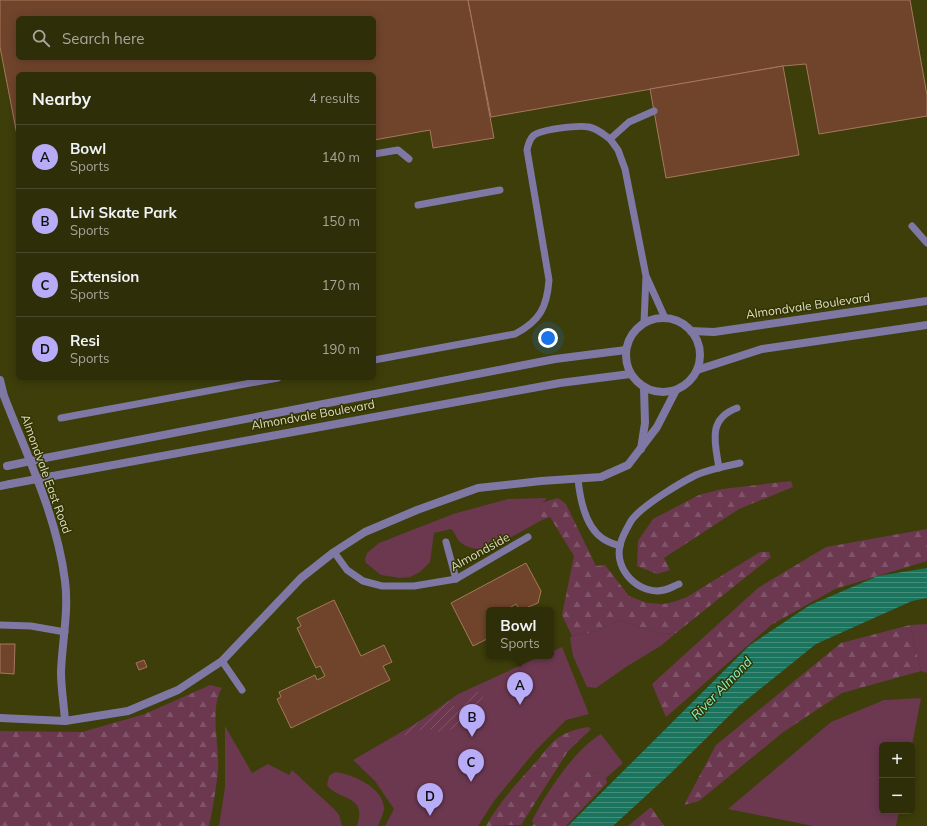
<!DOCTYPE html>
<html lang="en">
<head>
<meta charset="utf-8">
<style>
  body { margin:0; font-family:Mulish,sans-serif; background:#363612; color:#f1f3f6 }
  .controls { position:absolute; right:12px; bottom:12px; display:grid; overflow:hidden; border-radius:6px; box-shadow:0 2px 10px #0003 }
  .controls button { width:36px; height:36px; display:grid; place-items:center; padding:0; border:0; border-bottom:1px solid #494a29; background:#2e2e08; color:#f1f3f6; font:20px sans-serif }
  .you { position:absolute; left:548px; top:338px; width:14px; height:14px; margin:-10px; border:3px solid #fff; border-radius:50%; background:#1a73e8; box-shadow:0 0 0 6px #1a73e833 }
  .badge { display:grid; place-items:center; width:26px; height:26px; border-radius:50%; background:#b8abf7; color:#111; font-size:13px; font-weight:700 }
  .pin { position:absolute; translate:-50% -33px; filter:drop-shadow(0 1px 2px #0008) }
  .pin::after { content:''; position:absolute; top:21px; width:14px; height:12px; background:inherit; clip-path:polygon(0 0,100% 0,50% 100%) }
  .popup { position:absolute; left:486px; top:607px; width:68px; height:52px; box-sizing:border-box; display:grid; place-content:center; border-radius:6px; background:#2e2e08; filter:drop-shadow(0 1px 3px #0005); font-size:13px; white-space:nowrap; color:#a7a89c }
  .popup b { font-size:15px; color:#f1f3f6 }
  .popup::after { content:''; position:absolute; left:50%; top:100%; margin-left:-8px; border:8px solid transparent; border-top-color:#2e2e08 }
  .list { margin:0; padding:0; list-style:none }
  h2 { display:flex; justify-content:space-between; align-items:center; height:52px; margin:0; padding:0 16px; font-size:17px }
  h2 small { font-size:13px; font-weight:400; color:#a7a89c }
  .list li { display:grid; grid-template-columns:26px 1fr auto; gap:12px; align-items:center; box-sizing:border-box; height:64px; padding:0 16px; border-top:1px solid #494a29 }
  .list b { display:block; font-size:15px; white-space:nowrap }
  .list p { margin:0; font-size:13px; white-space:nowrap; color:#a7a89c }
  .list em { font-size:13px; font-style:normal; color:#a7a89c }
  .icon { flex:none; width:22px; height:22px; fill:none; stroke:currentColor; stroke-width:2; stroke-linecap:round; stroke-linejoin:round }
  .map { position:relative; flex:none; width:927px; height:826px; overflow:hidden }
  .search { position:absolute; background:#2e2e08; box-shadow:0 2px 10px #0003; left:16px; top:16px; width:360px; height:44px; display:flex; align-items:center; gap:10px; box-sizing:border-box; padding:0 14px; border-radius:6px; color:#a7a89c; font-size:15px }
  .panel { position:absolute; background:#2e2e08; box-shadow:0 2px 10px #0003; left:16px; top:72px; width:360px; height:308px; border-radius:6px }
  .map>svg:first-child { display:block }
  .grass { fill:#6b3850 }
  .forest { fill:url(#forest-firs) }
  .garden { fill:url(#garden-furrows) }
  .water { fill:url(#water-rules) }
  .building { fill:#6f442b; stroke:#a6785d; fill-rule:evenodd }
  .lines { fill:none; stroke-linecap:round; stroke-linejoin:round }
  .service { stroke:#7f78a4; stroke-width:7 }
  .tertiary { stroke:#7f78a4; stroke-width:8 }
  .tertiary-bridge { stroke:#7f78a4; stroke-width:8 }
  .labels { text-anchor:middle; stroke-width:3; stroke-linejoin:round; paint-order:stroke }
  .street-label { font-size:12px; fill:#dbdec4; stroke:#333400 }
  .water-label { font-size:13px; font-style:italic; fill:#82f7d3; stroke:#333400 }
</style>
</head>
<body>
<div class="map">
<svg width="927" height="826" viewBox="0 0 927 826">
  <defs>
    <pattern id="forest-firs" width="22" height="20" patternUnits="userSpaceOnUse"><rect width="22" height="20" fill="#6b3850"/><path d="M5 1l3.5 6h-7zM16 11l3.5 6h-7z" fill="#805468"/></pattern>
    <pattern id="garden-furrows" width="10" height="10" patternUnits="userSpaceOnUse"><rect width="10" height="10" fill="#6b3850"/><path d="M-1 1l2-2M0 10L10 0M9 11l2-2" fill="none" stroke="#805468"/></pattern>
    <pattern id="water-rules" width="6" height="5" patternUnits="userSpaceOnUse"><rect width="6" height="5" fill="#1b745d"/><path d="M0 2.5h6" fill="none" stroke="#468e7a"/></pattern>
  </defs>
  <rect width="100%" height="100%" fill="#3d3e0a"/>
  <g class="grass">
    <path d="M545 498 546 500 541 503 539 509 542 520 490 549C480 550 468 549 460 542 456 538 455 532 451 529L434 533 430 562 420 572 410 577 400 578 381 575 366 563 365 559 367 553 379 543 453 514 508 499Z"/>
    <polygon points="618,620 663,634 676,633 662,645 626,667 596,688 587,687 573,656 570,638 572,636 598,631"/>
    <polygon points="927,624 927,673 921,671 910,625"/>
    <polygon points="562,647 589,714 566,720 536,750 494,801 478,826 385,826 394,809 375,781 353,760 422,720 458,694 541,656 551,656 551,652"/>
    <polygon points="921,698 912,745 882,745 882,811 899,811 896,826 813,826 728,809 831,722 884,700"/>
    <polygon points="225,726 252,773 268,764 289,775 292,770 334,809 339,815 342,826 219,826 225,787"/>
    <path d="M601 734 623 763 606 778 599 773 587 772 575 780 534 824 532 821C545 794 575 749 601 734Z"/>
    <path d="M335 772C352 774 383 787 384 808 384 813 380 821 378 826H357C368 794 338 801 327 785L329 776Z"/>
  </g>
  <g class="forest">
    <polygon points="791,481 793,487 739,509 664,558 670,570 657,574 637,566 638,541 653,519 699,495 722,489"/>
    <polygon points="558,498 566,504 596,566 605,565 629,596 647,603 663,604 673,602 687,597 760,552 769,552 771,557 676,633 663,634 618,620 598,631 572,636 562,615 574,556 550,517 542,520 539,509 541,503"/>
    <polygon points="927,529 927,561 835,589 771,625 666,717 652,684 758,588 826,547"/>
    <polygon points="910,625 921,671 842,693 782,733 699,801 684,805 716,745 841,643"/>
    <path d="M210 685 222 688C209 709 220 747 218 771 216 789 213 808 209 826H0V731L82 732 145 714Z"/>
    <path d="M588 727 591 729 568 751 521 825 486 826C499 802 518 782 536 762 543 754 550 743 559 737 568 731 578 729 588 727Z"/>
    <polygon points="587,772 599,773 606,778 607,783 566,826 532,826 575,780"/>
    <polygon points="651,807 664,826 628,826"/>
  </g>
  <polygon class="garden" points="476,691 483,694 483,704 473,715 453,729 436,732 427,728 393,739 449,701 456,708"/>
  <polygon class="water" points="927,568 927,598 912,601 816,644 739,706 672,772 613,826 568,826 750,645 810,605 878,576"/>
  <g class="building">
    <path d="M0 0H468L494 138 433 148 430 130 374 140V74H18V140L0 47ZM18 18H374V58H18Z"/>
    <polygon points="468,0 910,0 927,95 927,116 819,134 806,64 783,66 491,117"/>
    <polygon points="783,66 799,155 666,178 650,89"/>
    <polygon points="526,563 541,591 538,603 528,607 530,610 520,610 516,604 506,610 489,610 489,619 487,620 489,625 489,638 473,646 451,603"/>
    <polygon points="334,600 361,656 384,645 392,662 383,666 390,680 291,728 277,699 281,697 279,692 315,675 317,680 325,676 320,666 316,668 297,628 301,626 297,618"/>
    <polygon points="0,644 15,644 14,674 0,673"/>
    <polygon points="144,660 147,667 139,670 136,663"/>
  </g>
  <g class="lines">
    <g class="service">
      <polyline points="374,154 398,150 409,159"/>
      <polyline points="418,205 500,190"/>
      <polyline points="912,226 927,243"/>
      <polyline points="647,278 665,318"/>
      <polyline points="644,323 646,276 625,169 618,150 610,139 629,122 654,111"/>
      <path d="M374 360 515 334C540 321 547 307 549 280L527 150C528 145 529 140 533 136 541 129 578 125 589 127 598 129 603 134 610 139"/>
      <polyline points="61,418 278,378"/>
      <path d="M719 468C715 443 707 419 737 408"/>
      <path d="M578 479C580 499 585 526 602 538 607 542 614 544 620 546"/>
      <polyline points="446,542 456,579"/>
      <polyline points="334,552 347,570 363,581 382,586 414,586 456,579 528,537"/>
      <path d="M679 584C674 586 669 589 664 590 640 596 614 570 620 546 621 538 627 528 631 521 641 506 680 483 696 475 710 469 726 466 740 463"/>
      <polyline points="0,625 31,626 65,632"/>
      <polyline points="222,661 242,690"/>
    </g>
    <g class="tertiary">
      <circle cx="663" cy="355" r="37"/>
      <polyline points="691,331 714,332 927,301"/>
      <polyline points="697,370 762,349 927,325"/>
      <path d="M0 380 4 396C27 456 57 516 65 581 69 611 62 642 61 672 61 688 64 705 65 721"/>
      <polyline points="641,449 645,423 644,388"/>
      <polyline points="45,458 555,359 626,350"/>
      <polyline points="53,476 560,383 630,374"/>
      <polyline points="0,486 10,484"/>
      <polyline points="0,718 65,721 128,711 178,690 222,661 301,578 334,552 365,532 417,510 478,488 541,481 601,477 628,465 657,427 676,390"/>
    </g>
    <g class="tertiary-bridge">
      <polyline points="7,466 45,458"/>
      <polyline points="10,484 53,476"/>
    </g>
  </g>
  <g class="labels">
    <g class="street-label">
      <text transform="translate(808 306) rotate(-8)" y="4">Almondvale Boulevard</text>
      <text transform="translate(313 415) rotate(-10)" y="4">Almondvale Boulevard</text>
      <text transform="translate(46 474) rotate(70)" y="4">Almondvale East Road</text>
      <text transform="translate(480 552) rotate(-29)" y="4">Almondside</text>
    </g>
    <g class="water-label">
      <text transform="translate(721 688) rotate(-46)" y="5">River Almond</text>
    </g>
  </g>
</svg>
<div class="controls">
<button>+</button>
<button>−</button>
</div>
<div class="you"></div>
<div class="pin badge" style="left:520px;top:705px">A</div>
<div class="popup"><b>Bowl</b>Sports</div>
<div class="pin badge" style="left:472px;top:737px">B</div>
<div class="pin badge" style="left:471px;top:782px">C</div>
<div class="pin badge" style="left:430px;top:816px">D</div>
<div class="search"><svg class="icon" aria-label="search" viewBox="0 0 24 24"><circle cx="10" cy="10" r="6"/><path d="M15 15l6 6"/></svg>Search here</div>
<section class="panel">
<h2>Nearby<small>4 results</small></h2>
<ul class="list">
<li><span class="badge">A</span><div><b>Bowl</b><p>Sports</p></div><em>140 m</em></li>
<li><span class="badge">B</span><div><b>Livi Skate Park</b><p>Sports</p></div><em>150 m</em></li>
<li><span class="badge">C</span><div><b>Extension</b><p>Sports</p></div><em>170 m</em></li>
<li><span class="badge">D</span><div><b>Resi</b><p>Sports</p></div><em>190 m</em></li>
</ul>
</section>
</div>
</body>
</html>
